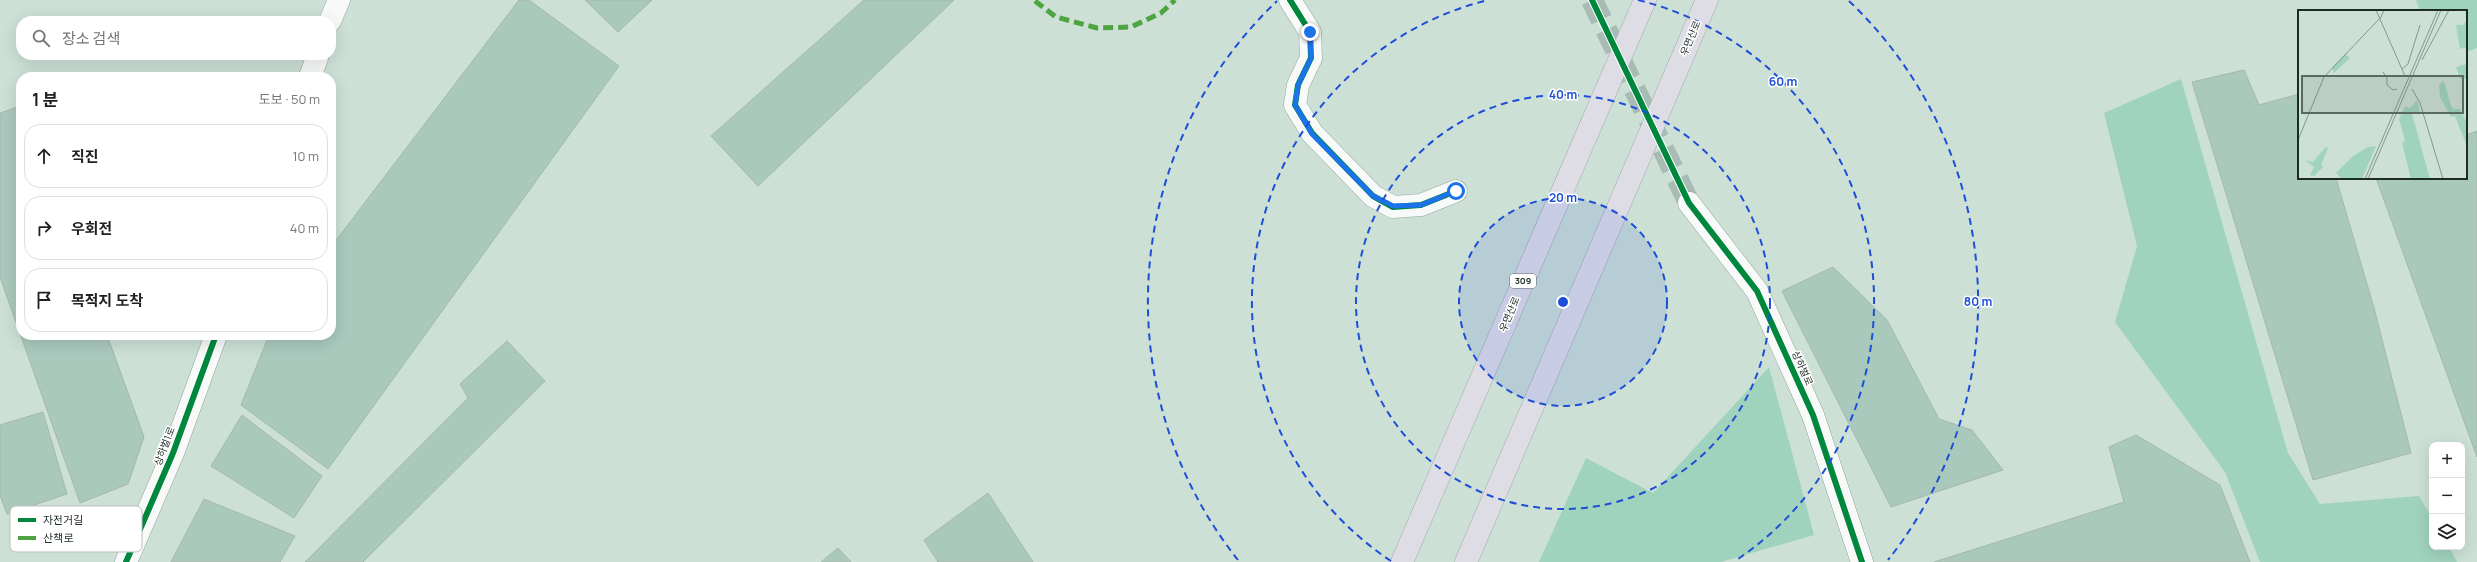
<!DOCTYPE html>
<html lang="ko">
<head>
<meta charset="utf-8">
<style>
  body { margin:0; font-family:Manrope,"Noto Sans KR",sans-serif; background:#f2f2f2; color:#202124 }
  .controls { position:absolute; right:12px; bottom:12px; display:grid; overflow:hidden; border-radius:8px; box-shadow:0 4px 16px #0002 }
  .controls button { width:36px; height:36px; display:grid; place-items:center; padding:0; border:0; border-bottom:1px solid #e0e0e0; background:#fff; color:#202124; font:20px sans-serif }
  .stop { position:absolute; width:12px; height:12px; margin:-9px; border:3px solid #1a73e8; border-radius:50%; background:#fff }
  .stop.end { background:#1a73e8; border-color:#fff; box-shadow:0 1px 4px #0008 }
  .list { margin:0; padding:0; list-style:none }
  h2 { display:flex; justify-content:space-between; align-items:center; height:52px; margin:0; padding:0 16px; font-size:17px }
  h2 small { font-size:13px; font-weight:400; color:#757577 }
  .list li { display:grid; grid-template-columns:26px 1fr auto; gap:12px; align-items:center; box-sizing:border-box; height:64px; margin:0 8px 8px; padding:0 8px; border:1px solid #e0e0e0; border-radius:16px }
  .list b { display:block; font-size:15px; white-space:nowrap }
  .list em { font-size:13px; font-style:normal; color:#757577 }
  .icon { flex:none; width:22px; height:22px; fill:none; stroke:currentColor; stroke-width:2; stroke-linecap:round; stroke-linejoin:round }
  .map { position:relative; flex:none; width:2477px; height:562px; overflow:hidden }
  .search { position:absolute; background:#fff; box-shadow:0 4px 16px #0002; left:16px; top:16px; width:320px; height:44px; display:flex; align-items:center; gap:10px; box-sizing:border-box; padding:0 14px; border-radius:16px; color:#757577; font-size:15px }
  .panel { position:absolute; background:#fff; box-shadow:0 4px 16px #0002; left:16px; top:72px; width:320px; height:268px; border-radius:16px }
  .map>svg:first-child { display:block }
  .green { fill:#a0d3bd }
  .building { fill:#aac9bd; stroke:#a6b6ae }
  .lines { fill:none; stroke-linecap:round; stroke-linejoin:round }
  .secondary-tunnel { stroke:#a9bcb3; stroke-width:22; stroke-dasharray:22 11; stroke-linecap:butt }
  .street-casing { stroke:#96a59e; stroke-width:23 }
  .highway-casing { stroke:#a3aaae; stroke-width:23 }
  .street { stroke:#f7faf9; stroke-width:22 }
  .highway { stroke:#dedde5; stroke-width:22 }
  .quiet { stroke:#4fa442; stroke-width:5; stroke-dasharray:10 5; stroke-linecap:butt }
  .cycleway-casing { stroke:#fff; stroke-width:8 }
  .cycleway { stroke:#00873e; stroke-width:6 }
  .route { stroke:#1a73e8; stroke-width:5 }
  .ring { fill:none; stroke:#1d4ed8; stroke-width:2; stroke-dasharray:7 5 }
  .labels { text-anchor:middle; stroke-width:3; stroke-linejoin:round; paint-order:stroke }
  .shield { fill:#fff; stroke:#616b66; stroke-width:1 }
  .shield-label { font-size:9px; font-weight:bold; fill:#1d2b25 }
  .street-label { font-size:10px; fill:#1d2b25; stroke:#fff }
  .inset-road { fill:none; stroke:#86988f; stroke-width:1 }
  .view { fill:#5a6a63; fill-opacity:0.15; stroke:#5a6a63; stroke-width:2 }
  .inset-edge { fill:none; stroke:#1d2b25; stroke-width:2 }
  .key { fill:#fff; stroke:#bbbfbe; stroke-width:1 }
  .key-label { font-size:11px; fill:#1d2b25 }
  .centre { fill:#1d4ed8; stroke:#fff; stroke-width:2 }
  .ring-label { font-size:12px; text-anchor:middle; font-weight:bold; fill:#1d4ed8; stroke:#fff; stroke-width:3; stroke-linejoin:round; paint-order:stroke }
</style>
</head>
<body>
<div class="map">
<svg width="2477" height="562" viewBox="0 0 2477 562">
  <rect width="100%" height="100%" fill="#cce0d6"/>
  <g class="green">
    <polygon points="2416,0 2477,0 2477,48 2466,52 2466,11 2420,11"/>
    <polygon points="2181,79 2288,453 2320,504 2419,496 2432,518 2432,547 2449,547 2457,562 2260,562 2225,472 2115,322 2137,246 2104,113"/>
    <polygon points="1769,367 1814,535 1721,562 1539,562 1586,458 1653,493"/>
  </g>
  <g class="building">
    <polygon points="519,0 529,0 619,66 328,469 241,405 269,335 331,335 331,247"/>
    <polygon points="585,0 652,0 618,32"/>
    <polygon points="864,0 954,0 758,186 711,136"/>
    <polygon points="2244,70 2259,105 2299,94 2299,178 2336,178 2374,308 2411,453 2313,480 2192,82"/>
    <polygon points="21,106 21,335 107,335 144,437 128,484 80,503 0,277 0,113"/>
    <polygon points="2477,131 2477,457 2376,178 2466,178 2466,135"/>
    <polygon points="1833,267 1887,320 1939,419 1972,430 2003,470 1891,507 1782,291"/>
    <polygon points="507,341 545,381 363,562 305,562 468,398 460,384"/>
    <polygon points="43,412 67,494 7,514 0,495 0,425"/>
    <polygon points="242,415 322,476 294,518 211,466"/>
    <polygon points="2136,435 2220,485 2250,562 1934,562 2124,502 2109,447"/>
    <polygon points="988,493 1033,562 938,562 924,540"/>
    <polygon points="204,499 295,536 280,562 171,562"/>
    <polygon points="838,548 851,562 821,562"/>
  </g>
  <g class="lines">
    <polyline class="secondary-tunnel" points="1592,0 1689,203"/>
    <g class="street-casing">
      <g id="street">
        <polyline points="1290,0 1310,32 1311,58 1298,85 1295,105 1312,133 1373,196 1393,207 1421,205 1456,191"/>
        <polyline points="330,21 339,0"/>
        <polyline points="310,77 318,55"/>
        <polyline points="1689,203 1757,291 1813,415 1862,562"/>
        <polyline points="126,562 173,453 216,335"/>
      </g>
    </g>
    <g class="highway-casing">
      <g id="highway">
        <polyline points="1402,562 1645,0"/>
        <polyline points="1466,562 1707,0"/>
      </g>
    </g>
    <use href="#street" class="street"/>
    <use href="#highway" class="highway"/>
    <polyline class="quiet" points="1035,1 1056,17 1097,28 1131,27 1161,13 1175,0"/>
    <g class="cycleway-casing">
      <g id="cycleway">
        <polyline points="1290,0 1310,32 1311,58 1298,85 1295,105 1312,133 1373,196 1393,207 1421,205 1456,191"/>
        <polyline points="1592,0 1689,203 1757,291 1813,415 1862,562"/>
        <polyline points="126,562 173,453 216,335"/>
      </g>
    </g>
    <use href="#cycleway" class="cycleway"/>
  </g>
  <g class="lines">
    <polyline class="route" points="1310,32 1311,58 1298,85 1295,105 1312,134 1373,196 1393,206 1421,205 1456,191"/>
  </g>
  <circle cx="1563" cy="302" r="104" fill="#1d4ed8" fill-opacity=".12"/>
  <g class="ring">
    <circle cx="1563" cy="302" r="104"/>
    <circle cx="1563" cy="302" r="207"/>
    <path d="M1391 561A311 311 0 0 1 1488 0M1638 0A311 311 0 0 1 1735 561"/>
    <path d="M1238 560A415 415 0 0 1 1277 1M1849 1A415 415 0 0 1 1888 560"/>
  </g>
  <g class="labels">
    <rect class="shield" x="1510" y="274" width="26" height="14" rx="3"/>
    <g class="shield-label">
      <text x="1523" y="284">309</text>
    </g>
    <g class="street-label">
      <text transform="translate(1690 38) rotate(-67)" y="4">우면산로</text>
      <text transform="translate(1509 314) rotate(-67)" y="4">우면산로</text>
      <text transform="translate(1803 368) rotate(66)" y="4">상하벌로</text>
      <text transform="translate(164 446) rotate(-69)" y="4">상하벌1로</text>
    </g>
  </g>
  <g transform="translate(2298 10)">
    <rect width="169" height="169" fill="#cce0d6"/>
    <path d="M169 10V37L162 39 158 15H165ZM47 44 52 48 36 63 34 57ZM169 54V68L163 70 158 57ZM146 71 153 96 155 99H162L169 114V136L157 106 153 107 142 87 141 74ZM119 90 122 101 114 104 132 169H113L104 133 107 131 101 109 107 96 112 98ZM78 136 64 169H44L38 163 55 146 70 137ZM28 137 30 138 23 155 25 157 16 166 12 165 16 157 7 150 15 152Z" fill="#a0d3bd"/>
    <path class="inset-road" d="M78 0 107 66M124 50 151 0M104 59 110 54 122 15M85 62 89 68V75L95 80 99 79M114 79 122 93 145 169M0 130 26 67 83 7 86 0M67 169 140 0M70 169 143 0"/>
    <path class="view" d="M4 66H165V103H4Z"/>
    <rect width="169" height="169" class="inset-edge"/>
  </g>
  <rect x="10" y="506" width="132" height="46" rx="6" class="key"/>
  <rect x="18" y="518" width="18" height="4" fill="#00873e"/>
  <rect x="18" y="536" width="18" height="4" fill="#4fa442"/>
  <g class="key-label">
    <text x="43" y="524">자전거길</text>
    <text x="43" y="542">산책로</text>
  </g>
  <circle cx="1563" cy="302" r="6" class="centre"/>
  <g class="ring-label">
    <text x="1783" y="86">60 m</text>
    <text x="1563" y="99">40 m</text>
    <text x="1563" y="202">20 m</text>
    <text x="1978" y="306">80 m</text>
  </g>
</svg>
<div class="controls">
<button>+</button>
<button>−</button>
<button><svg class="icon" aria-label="layers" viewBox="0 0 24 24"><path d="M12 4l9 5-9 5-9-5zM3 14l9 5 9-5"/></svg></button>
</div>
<div class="stop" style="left:1456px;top:191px"></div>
<div class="stop end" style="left:1310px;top:32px"></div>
<div class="search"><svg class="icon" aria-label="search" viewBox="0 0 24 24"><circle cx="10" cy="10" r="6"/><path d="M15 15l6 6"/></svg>장소 검색</div>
<section class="panel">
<h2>1 분<small>도보 · 50 m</small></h2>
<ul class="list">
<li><svg class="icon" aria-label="ahead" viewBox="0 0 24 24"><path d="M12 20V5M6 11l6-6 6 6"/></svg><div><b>직진</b></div><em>10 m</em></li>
<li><svg class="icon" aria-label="right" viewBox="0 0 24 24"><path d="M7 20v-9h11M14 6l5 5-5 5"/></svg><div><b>우회전</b></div><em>40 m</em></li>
<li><svg class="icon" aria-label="arrive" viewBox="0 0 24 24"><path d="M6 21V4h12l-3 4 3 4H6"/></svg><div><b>목적지 도착</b></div></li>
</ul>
</section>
</div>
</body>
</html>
